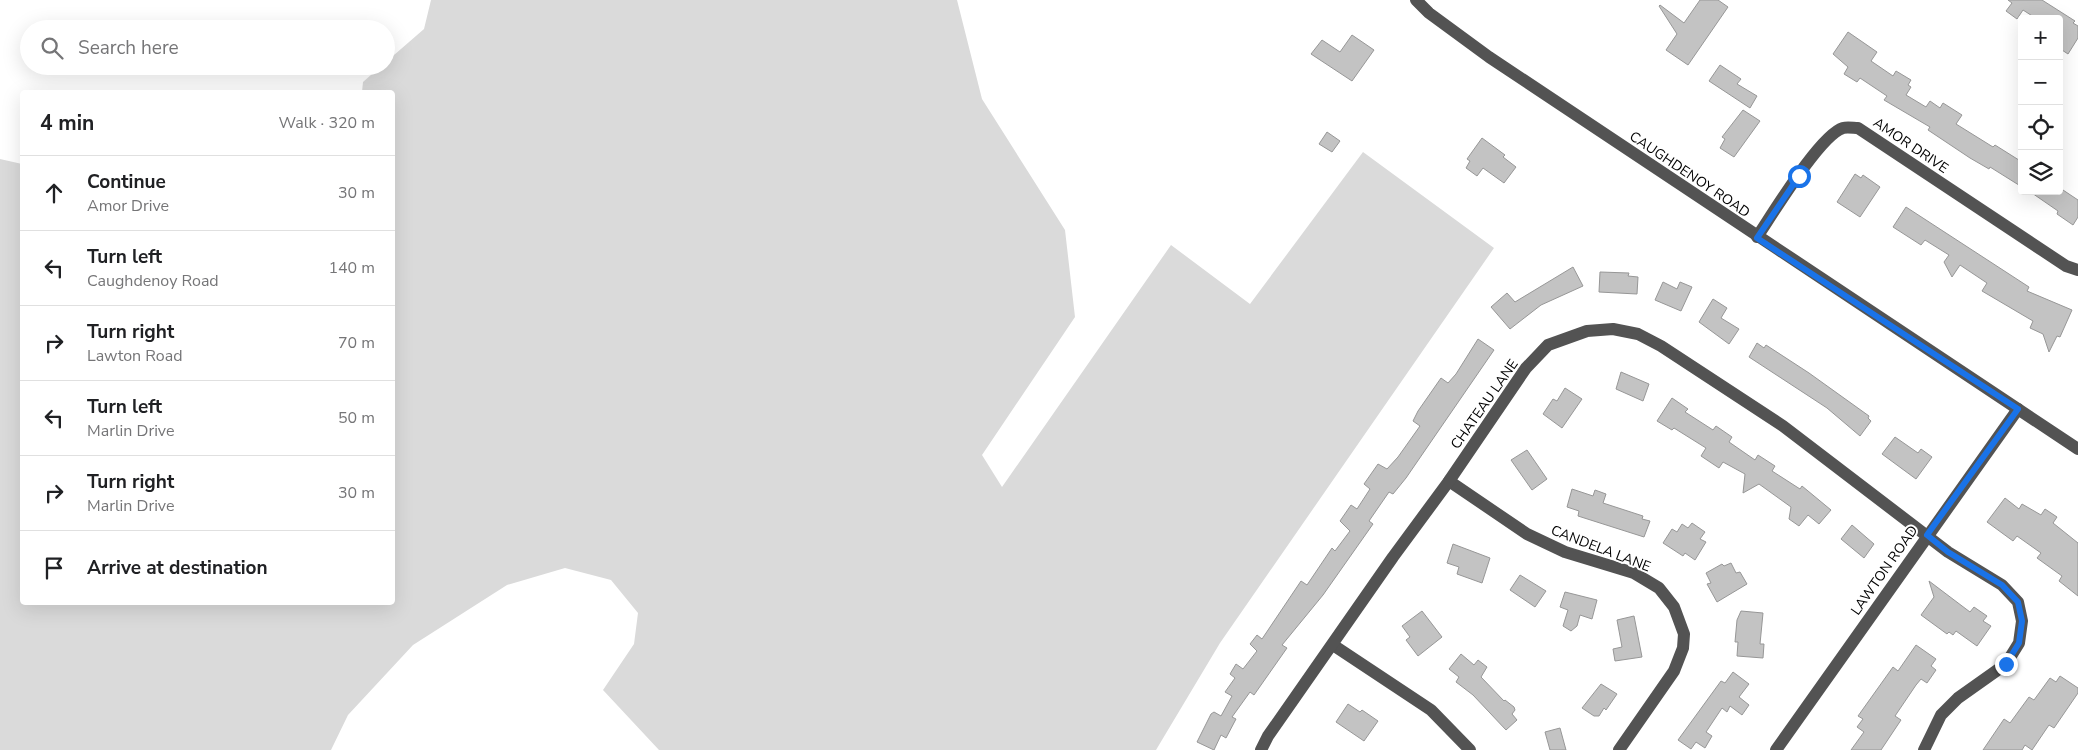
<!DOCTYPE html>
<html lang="en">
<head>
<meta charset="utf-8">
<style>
  body { margin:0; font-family:"Nunito Sans",sans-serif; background:#f6f6f6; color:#202124 }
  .controls { position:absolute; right:15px; top:15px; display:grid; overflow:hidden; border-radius:5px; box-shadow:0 5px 20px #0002 }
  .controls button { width:45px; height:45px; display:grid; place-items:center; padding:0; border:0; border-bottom:1px solid #e0e0e0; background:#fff; color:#202124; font:25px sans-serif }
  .stop { position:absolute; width:15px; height:15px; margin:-11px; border:4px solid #1a73e8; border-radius:50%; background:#fff }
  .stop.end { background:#1a73e8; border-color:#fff; box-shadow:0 1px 5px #0008 }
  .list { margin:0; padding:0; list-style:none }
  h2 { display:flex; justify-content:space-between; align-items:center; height:65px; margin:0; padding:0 20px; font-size:21px }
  h2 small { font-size:16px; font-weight:400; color:#757577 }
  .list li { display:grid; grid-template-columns:32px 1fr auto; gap:15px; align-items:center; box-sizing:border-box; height:75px; padding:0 20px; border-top:1px solid #e0e0e0 }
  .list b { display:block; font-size:19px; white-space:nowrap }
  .list p { margin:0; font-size:16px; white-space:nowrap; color:#757577 }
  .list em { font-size:16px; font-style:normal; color:#757577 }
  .icon { flex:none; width:28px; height:28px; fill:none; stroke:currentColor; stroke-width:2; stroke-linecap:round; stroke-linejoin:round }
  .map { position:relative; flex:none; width:2078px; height:750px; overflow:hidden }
  .search { position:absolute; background:#fff; box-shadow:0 5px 20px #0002; left:20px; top:20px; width:375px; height:55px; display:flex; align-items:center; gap:12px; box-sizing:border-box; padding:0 18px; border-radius:28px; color:#757577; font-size:19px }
  .panel { position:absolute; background:#fff; box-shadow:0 5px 20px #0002; left:20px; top:90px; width:375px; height:515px; border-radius:5px }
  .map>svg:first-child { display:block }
  .green { fill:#dadada }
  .building { fill:#c3c3c3; stroke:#979797 }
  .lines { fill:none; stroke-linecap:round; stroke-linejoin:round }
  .minor { stroke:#535353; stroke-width:12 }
  .route { stroke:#1a73e8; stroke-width:6 }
  .labels { text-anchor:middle; stroke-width:4; stroke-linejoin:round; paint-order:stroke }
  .street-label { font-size:14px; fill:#000; stroke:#fff }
</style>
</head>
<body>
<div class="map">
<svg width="2078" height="750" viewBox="0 0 2078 750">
  <rect width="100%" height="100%" fill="#fff"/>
  <polygon class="green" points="431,0 957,0 982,99 1065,230 1075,317 982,455 1002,487 1171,245 1250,304 1363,152 1494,248 1220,643 1156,750 659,750 603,690 634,644 638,613 611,580 565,568 507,585 413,645 348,715 331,750 0,750 0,159 22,164 22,602 392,602 392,92 362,92 363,82 381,66 386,66 386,62 424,29"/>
  <g class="building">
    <polygon points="1700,0 1718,0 1728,7 1688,65 1666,50 1677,34 1659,6 1660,5 1684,23"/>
    <polygon points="2008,0 2042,0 2075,21 2073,23 2078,26 2078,38 2068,54 2059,48 2059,19 2037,19 2023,10 2017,19 2006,11 2012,3"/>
    <polygon points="1848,32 1877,52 1871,61 1893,76 1896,71 1911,80 1908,85 1911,87 1906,95 1926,107 1930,101 1940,108 1943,103 1962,115 1956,124 1993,147 1995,145 2022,162 2022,187 1990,167 1989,169 1970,158 1928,130 1930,127 1884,100 1887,96 1860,78 1857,82 1844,74 1848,67 1833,54"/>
    <polygon points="1352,35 1374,50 1352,81 1311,54 1322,40 1340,52"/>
    <polygon points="1720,65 1741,79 1737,84 1757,96 1750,108 1709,81"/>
    <polygon points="1743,110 1760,121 1734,157 1720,148 1725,139 1722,137"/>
    <polygon points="1327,132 1340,141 1332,152 1319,144"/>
    <polygon points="1482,138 1505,155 1503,157 1516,167 1504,183 1483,168 1477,176 1466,168 1470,161 1467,159"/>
    <polygon points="1855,174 1861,178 1863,175 1880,187 1860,217 1837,202"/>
    <polygon points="2060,188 2078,200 2078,217 2073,225 2057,214 2058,211 2029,191 2059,191"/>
    <polygon points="1906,207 2029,287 2027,291 2072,310 2060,337 2057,336 2049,352 2043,334 2030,328 2033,321 1982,291 1987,283 1960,265 1952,277 1944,262 1949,255 1925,240 1921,245 1893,227"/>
    <polygon points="1573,267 1583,286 1541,305 1510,329 1491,307 1507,293 1515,302"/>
    <polygon points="1600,272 1629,273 1628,276 1638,277 1637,294 1599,292"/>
    <polygon points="1663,282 1677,289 1680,282 1692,287 1681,311 1655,300"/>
    <polygon points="1713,299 1727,308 1721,318 1739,329 1729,344 1699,322"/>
    <polygon points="1478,339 1494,350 1406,478 1393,494 1389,492 1369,521 1373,524 1323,595 1282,645 1287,648 1254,695 1250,692 1232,717 1236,719 1226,738 1221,735 1214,750 1197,742 1211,714 1214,712 1221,716 1232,696 1225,692 1235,678 1230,674 1236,664 1243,669 1257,651 1250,644 1257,635 1262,639 1301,581 1307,585 1332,548 1335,551 1350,531 1340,521 1351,505 1357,509 1370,489 1364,484 1378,464 1387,469 1398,457 1420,426 1413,421 1418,411 1441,378 1448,383 1456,374"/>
    <polygon points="1757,343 1764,348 1766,345 1809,373 1869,416 1868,418 1871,421 1860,436 1827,408 1749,357"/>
    <polygon points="1621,372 1649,384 1643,401 1616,389"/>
    <polygon points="1565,388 1582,399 1562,428 1543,414 1553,399 1557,401"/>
    <polygon points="1672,398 1688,409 1685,412 1713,430 1716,426 1732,437 1729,442 1755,460 1758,455 1775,466 1772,471 1800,489 1802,486 1831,510 1819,524 1808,515 1799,526 1789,519 1791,507 1759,484 1743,493 1745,474 1723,462 1719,468 1701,456 1706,448 1674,428 1672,430 1657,421"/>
    <polygon points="1895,437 1918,453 1921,449 1932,457 1916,479 1882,454"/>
    <polygon points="1527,450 1547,479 1532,490 1511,460"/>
    <polygon points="1572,489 1593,496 1595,490 1606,494 1603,503 1643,516 1642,519 1650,521 1644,537 1578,516 1579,511 1567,507"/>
    <polygon points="2005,498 2019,509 2022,504 2041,515 2045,509 2057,517 2053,523 2078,543 2078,596 2059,581 2062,576 2037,558 2041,553 2017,536 2013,541 1987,522"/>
    <polygon points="1692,523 1705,532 1700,539 1706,542 1695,560 1685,553 1683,556 1663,543 1672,529 1677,532 1682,524 1688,528"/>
    <polygon points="1852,525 1874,544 1864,558 1841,539"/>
    <polygon points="1453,544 1490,558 1482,583 1457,574 1459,567 1447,563"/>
    <polygon points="1731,563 1736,573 1740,572 1747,584 1717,602 1707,584 1711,583 1706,573 1722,564 1724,566"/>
    <polygon points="1520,575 1546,591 1535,607 1510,590"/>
    <polygon points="1929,581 1970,612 1974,607 1987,616 1983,621 1991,626 1977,646 1956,631 1953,635 1949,632 1947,634 1921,615 1934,597"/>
    <polygon points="1565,592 1597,600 1592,619 1580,615 1577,626 1571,631 1563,626 1568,610 1560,607"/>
    <polygon points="1422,611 1442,637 1418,656 1406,640 1410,637 1402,626"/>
    <polygon points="1741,611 1763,613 1760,644 1764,644 1763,658 1737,656 1738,642 1735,642 1737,620"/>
    <polygon points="1634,616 1642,657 1615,661 1613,649 1622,647 1617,620"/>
    <polygon points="1916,645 1936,659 1931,666 1936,670 1927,683 1921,679 1916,685 1895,716 1901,720 1881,750 1851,750 1864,732 1857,727 1863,719 1858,716 1893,667 1898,671"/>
    <polygon points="1461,654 1474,665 1478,660 1487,667 1481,677 1504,701 1505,700 1514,707 1515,710 1512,714 1517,720 1506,730 1473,695 1456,682 1459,677 1449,669"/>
    <polygon points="1733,672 1749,684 1739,697 1749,705 1742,715 1730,706 1727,712 1722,708 1706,732 1712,736 1705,748 1696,742 1691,749 1678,740 1721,681 1725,683"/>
    <polygon points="2060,676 2078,688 2078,693 2054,728 2049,725 2032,750 2025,745 2022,750 1983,750 2004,719 2010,723 2029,697 2034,700 2050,678 2056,682"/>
    <polygon points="1601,684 1617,694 1606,710 1604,708 1599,716 1594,716 1582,708"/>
    <polygon points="1348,704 1360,712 1362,710 1378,721 1364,741 1336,722"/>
    <polygon points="1560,728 1566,750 1550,750 1545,732"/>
  </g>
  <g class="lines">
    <g class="minor">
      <polyline points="1416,0 1429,13 1489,57 2078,449"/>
      <path d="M1757 237C1772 215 1820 135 1843 128 1847 127 1854 128 1858 128L2066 266 2078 270"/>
      <polyline points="1449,481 1527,534 1565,552 1634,573 1659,588 1674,607 1684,634 1683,648 1674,671 1619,750"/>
      <polyline points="1333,645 1431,710 1470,750"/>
      <polyline points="1261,750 1268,736 1393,557 1449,481 1526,368 1548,345 1587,331 1613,329 1638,334 1661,346 1783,426 1948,552 2002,585 2018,602 2022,621 2019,643 2006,664 1958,698 1941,715 1924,750"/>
      <polyline points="1776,750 2018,409"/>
    </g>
  </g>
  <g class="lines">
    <polyline class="route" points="1799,176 1757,238 2018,409 1927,535 1948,552 2002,585 2018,602 2022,621 2019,643 2006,664"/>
  </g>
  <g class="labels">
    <g class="street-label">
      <text transform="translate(1911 145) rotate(34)" y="5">AMOR DRIVE</text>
      <text transform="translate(1690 174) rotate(34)" y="5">CAUGHDENOY ROAD</text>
      <text transform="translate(1484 404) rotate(-55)" y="5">CHATEAU LANE</text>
      <text transform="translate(1601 548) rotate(21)" y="5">CANDELA LANE</text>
      <text transform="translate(1884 570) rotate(-55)" y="5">LAWTON ROAD</text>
    </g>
  </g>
</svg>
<div class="controls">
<button>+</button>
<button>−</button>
<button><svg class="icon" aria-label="locate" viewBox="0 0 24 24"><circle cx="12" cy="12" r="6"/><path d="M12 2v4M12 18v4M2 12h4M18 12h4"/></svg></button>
<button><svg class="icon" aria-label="layers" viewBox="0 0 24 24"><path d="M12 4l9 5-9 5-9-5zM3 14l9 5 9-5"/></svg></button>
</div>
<div class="stop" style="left:1799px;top:176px"></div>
<div class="stop end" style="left:2006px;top:664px"></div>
<div class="search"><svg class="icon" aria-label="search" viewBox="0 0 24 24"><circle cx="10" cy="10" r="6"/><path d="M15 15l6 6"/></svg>Search here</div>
<section class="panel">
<h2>4 min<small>Walk · 320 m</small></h2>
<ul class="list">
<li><svg class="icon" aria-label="ahead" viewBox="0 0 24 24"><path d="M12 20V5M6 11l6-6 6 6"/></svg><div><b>Continue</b><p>Amor Drive</p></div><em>30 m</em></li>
<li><svg class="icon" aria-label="left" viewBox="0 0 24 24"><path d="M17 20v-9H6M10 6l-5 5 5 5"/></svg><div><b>Turn left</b><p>Caughdenoy Road</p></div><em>140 m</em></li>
<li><svg class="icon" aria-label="right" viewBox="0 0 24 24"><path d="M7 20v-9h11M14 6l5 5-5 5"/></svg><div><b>Turn right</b><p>Lawton Road</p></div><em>70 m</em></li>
<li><svg class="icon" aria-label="left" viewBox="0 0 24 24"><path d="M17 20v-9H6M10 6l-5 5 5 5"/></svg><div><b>Turn left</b><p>Marlin Drive</p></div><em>50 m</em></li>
<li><svg class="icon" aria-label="right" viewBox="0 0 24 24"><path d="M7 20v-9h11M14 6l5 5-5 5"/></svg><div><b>Turn right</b><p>Marlin Drive</p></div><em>30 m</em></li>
<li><svg class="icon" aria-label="arrive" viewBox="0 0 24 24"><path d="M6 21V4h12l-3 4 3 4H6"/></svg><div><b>Arrive at destination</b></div></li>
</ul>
</section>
</div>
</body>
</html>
